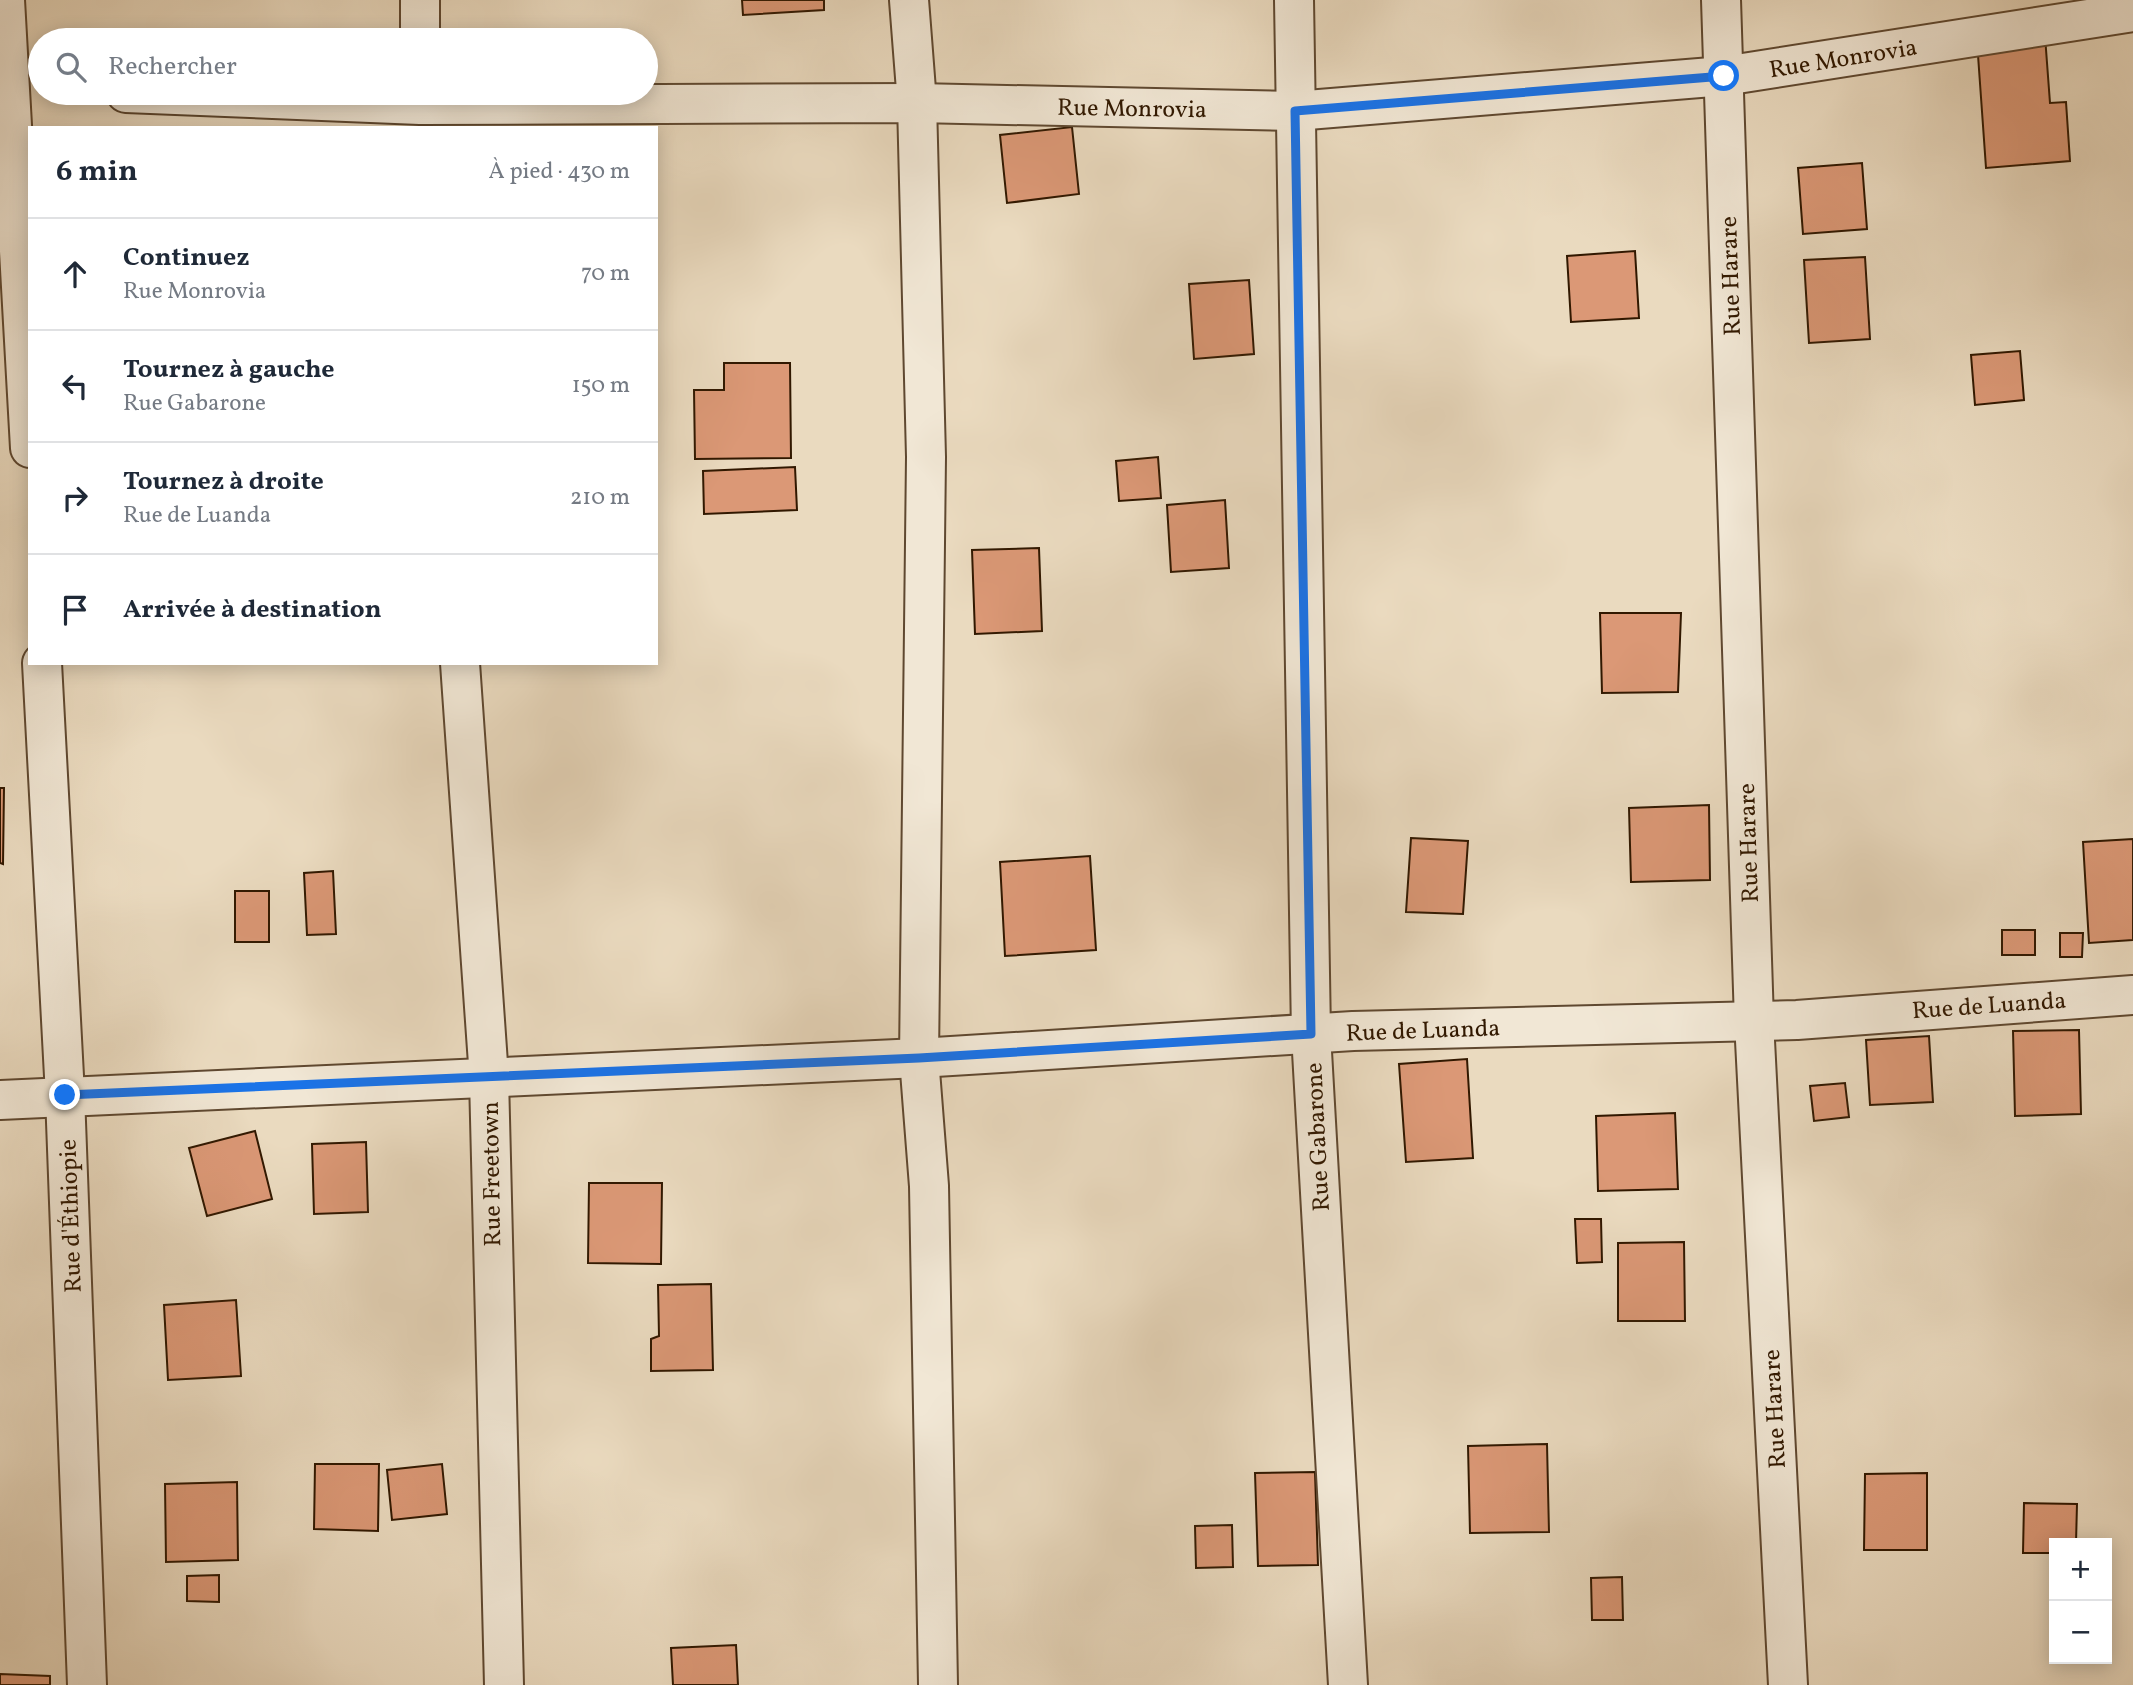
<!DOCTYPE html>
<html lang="fr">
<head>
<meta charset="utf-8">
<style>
  body { margin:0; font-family:Vollkorn,serif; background:#f2f2f3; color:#1f2937 }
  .controls { position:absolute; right:21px; bottom:21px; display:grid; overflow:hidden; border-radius:0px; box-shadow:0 4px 18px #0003 }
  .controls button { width:63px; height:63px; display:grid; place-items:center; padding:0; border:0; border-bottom:2px solid #e0e1e3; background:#fff; color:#1f2937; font:35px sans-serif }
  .stop { position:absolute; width:21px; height:21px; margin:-16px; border:5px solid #1a73e8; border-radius:50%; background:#fff }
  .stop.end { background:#1a73e8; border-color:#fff; box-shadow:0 2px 7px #0008 }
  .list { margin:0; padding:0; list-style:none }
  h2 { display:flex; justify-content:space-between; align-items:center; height:91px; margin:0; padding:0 28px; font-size:30px }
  h2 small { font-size:23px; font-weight:400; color:#747a83 }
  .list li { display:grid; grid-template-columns:46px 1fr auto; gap:21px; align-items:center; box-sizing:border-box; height:112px; padding:0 28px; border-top:2px solid #e0e1e3 }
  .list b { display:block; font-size:26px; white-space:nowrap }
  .list p { margin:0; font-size:23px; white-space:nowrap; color:#747a83 }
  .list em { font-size:23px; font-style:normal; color:#747a83 }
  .icon { flex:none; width:38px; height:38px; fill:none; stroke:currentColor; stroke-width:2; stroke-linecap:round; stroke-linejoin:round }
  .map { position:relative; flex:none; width:2133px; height:1685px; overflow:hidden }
  .search { position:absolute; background:#fff; box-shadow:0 4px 18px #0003; left:28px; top:28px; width:630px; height:77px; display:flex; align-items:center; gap:18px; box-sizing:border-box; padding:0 24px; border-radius:38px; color:#747a83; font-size:26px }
  .panel { position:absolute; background:#fff; box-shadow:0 4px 18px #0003; left:28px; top:126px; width:630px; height:539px; border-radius:0px }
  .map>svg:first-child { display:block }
  .building { fill:#db9876; stroke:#311800; stroke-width:2 }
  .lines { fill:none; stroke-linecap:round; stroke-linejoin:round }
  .minor-casing { stroke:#5f4830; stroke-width:42 }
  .minor { stroke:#f1e7d5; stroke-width:38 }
  .route { stroke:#1a73e8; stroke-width:9 }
  .labels { text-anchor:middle; stroke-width:6; stroke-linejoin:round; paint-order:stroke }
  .street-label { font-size:24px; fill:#311800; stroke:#f1e7d5 }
</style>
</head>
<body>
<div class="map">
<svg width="2133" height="1685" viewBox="0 0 2133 1685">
  <rect width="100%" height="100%" fill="#eadabf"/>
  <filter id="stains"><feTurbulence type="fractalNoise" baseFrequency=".00286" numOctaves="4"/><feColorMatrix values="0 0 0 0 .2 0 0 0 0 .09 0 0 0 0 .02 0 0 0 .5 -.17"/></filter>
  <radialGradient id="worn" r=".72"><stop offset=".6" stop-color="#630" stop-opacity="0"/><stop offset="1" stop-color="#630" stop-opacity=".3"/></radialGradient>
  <g class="building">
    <polygon points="742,0 824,0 824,10 743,15"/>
    <polygon points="2045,36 2050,103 2066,102 2070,161 1986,168 1977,41"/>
    <polygon points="1072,127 1079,194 1007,203 1000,135"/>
    <polygon points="1862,163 1867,229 1803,234 1798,168"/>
    <polygon points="1635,251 1639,318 1571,322 1567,256"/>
    <polygon points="1865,257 1870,339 1809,343 1804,260"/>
    <polygon points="1249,280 1254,354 1194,359 1189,284"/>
    <polygon points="2020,351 2024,400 1975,405 1971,355"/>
    <polygon points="724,363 790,363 791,458 695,459 694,390 724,390"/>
    <polygon points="1158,457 1161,498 1119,501 1116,461"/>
    <polygon points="795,467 797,510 704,514 703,471"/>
    <polygon points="1225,500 1229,568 1171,572 1167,505"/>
    <polygon points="1039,548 1042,631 975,634 972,550"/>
    <polygon points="1600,613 1681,613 1678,692 1602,693"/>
    <polygon points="0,788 4,788 3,864 0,863"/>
    <polygon points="1709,805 1710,880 1631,882 1629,808"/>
    <polygon points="1411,838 1468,841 1463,914 1406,912"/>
    <polygon points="2133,839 2133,940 2089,943 2083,842"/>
    <polygon points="1090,856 1096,950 1005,956 1000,862"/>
    <polygon points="333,871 336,934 307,935 304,873"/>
    <rect x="235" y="891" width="34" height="51"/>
    <rect x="2002" y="930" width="33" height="25"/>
    <polygon points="2060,933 2083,933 2082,957 2060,957"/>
    <polygon points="2079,1030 2081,1114 2015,1116 2013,1031"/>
    <polygon points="1929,1036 1933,1102 1870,1105 1866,1040"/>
    <polygon points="1467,1059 1473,1158 1406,1162 1399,1064"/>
    <polygon points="1845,1083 1849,1117 1814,1121 1810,1086"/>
    <polygon points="1675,1113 1678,1189 1598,1191 1596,1116"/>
    <polygon points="255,1131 272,1199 207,1216 189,1148"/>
    <polygon points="366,1142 368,1212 314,1214 312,1144"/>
    <polygon points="589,1183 662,1183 661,1264 588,1263"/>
    <polygon points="1575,1219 1601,1219 1602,1262 1577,1263"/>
    <polygon points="1684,1242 1685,1321 1618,1321 1618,1243"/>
    <polygon points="711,1284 713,1370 651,1371 651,1339 659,1336 658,1285"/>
    <polygon points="236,1300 241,1376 168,1380 164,1305"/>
    <polygon points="1547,1444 1549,1532 1470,1533 1468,1446"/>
    <polygon points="315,1464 379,1464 378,1531 314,1529"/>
    <polygon points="442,1464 447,1514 392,1520 387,1470"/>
    <polygon points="1315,1472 1318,1565 1258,1566 1255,1473"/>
    <polygon points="1927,1473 1927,1550 1864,1550 1865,1474"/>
    <polygon points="237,1482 238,1560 166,1562 165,1484"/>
    <polygon points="2024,1503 2077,1504 2076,1543 2054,1543 2054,1553 2023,1553"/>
    <polygon points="1232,1525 1233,1567 1196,1568 1195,1526"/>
    <polygon points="219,1575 219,1602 187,1601 187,1576"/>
    <polygon points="1622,1577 1623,1620 1592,1620 1591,1578"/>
    <polygon points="736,1645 738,1685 673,1685 671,1648"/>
    <polygon points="0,1674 50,1676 50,1685 0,1685"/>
  </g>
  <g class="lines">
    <g class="minor-casing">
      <g id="minor">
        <polyline points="5,0 30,448"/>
        <polyline points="420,0 420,40"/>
        <polyline points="909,0 917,103 926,457 919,1058 929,1186 938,1685"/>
        <polyline points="1294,0 1311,1034 1348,1685"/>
        <polyline points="1721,0 1754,1021 1788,1685"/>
        <polyline points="126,93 420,105 917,103 1295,111 1724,76 2133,12"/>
        <polyline points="42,663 65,1095 87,1685"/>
        <polyline points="460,663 489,1078 504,1685"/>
        <polyline points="0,1100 919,1058 1353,1031 1797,1020 2133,995"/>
      </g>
    </g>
    <use href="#minor" class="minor"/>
  </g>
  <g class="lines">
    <polyline class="route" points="65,1095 919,1058 1311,1034 1295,111 1724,76"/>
  </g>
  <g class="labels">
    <g class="street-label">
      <text transform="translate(1843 58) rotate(-9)" y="8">Rue Monrovia</text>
      <text transform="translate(1132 108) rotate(1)" y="8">Rue Monrovia</text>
      <text transform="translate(1730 276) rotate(-92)" y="8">Rue Harare</text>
      <text transform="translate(1748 843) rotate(-92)" y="8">Rue Harare</text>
      <text transform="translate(1989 1005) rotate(-4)" y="8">Rue de Luanda</text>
      <text transform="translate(1423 1030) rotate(-2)" y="8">Rue de Luanda</text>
      <text transform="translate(1317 1137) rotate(-93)" y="8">Rue Gabarone</text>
      <text transform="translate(491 1174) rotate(-91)" y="8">Rue Freetown</text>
      <text transform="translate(70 1216) rotate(-92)" y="8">Rue d'Éthiopie</text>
      <text transform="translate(1774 1409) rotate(-93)" y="8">Rue Harare</text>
    </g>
  </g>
  <rect width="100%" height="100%" filter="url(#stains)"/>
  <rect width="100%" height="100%" fill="url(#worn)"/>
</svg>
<div class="controls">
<button>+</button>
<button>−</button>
</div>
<div class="stop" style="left:1724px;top:76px"></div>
<div class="stop end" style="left:65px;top:1095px"></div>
<div class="search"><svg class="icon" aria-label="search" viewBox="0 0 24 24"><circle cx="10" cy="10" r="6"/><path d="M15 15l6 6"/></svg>Rechercher</div>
<section class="panel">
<h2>6 min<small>À pied · 430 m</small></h2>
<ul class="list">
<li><svg class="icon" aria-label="ahead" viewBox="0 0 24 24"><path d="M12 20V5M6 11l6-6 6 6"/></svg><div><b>Continuez</b><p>Rue Monrovia</p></div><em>70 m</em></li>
<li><svg class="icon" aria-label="left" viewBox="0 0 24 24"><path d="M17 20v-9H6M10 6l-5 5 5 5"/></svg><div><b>Tournez à gauche</b><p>Rue Gabarone</p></div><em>150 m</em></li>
<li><svg class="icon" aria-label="right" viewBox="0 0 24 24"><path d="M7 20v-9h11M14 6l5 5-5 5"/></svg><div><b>Tournez à droite</b><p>Rue de Luanda</p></div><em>210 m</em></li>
<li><svg class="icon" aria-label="arrive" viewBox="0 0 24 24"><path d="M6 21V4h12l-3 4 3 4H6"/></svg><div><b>Arrivée à destination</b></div></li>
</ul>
</section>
</div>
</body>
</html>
